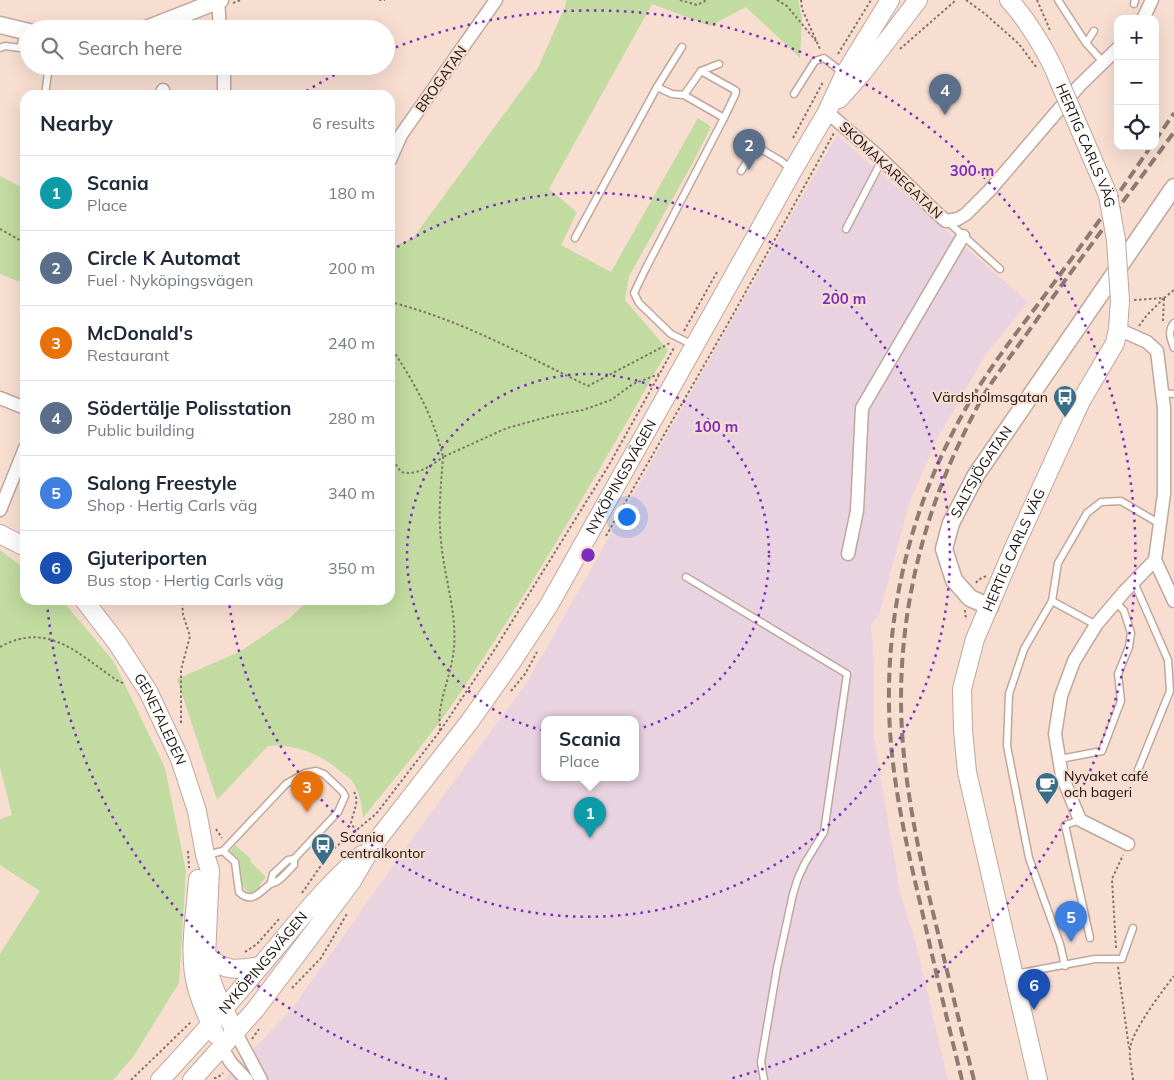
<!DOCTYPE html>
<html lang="en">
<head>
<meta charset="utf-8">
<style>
  body { margin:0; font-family:Mulish,sans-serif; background:#f2f2f3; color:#1f2937 }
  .controls { position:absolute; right:15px; top:15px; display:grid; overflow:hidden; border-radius:10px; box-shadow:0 5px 20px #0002 }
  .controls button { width:45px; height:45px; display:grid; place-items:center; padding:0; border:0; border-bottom:1px solid #e0e1e3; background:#fff; color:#1f2937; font:25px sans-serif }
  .you { position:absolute; left:626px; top:516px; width:18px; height:18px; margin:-12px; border:4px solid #fff; border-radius:50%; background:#1a73e8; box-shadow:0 0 0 8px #1a73e833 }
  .badge { display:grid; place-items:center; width:32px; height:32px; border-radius:50%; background:#0f766e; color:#fff; font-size:16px; font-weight:700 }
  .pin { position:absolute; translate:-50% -41px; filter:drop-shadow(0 1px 2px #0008) }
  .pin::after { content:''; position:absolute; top:26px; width:18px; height:15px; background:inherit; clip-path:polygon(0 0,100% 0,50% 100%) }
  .popup { position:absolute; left:541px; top:716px; width:98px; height:65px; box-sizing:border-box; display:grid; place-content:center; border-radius:10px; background:#fff; filter:drop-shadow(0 1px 4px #0005); font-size:16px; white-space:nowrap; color:#747a83 }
  .popup b { font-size:19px; color:#1f2937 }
  .popup::after { content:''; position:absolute; left:50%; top:100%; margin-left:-10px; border:10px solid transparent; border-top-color:#fff }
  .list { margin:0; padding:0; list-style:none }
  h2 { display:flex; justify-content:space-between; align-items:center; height:65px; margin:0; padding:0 20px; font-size:21px }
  h2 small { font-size:16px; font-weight:400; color:#747a83 }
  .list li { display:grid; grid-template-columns:32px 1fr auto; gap:15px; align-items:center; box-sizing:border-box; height:75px; padding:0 20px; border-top:1px solid #e0e1e3 }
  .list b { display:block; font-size:19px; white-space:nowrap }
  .list p { margin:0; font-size:16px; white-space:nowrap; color:#747a83 }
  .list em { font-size:16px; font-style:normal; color:#747a83 }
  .icon { flex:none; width:28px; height:28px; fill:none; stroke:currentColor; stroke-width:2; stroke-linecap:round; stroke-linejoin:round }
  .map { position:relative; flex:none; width:1174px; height:1080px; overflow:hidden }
  .search { position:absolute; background:#fff; box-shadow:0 5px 20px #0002; left:20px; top:20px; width:375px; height:55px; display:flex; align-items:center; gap:12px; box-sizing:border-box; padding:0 18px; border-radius:28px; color:#747a83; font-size:19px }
  .panel { position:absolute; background:#fff; box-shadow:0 5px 20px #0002; left:20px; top:90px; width:375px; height:515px; border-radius:15px }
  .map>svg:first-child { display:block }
  .industrial { fill:#e9d3e1; fill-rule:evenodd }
  .green { fill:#c1dba0 }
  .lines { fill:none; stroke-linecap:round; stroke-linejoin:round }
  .service-casing { stroke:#c0a79b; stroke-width:9 }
  .minor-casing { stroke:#c0a79b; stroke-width:15 }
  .tertiary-casing { stroke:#c0a79b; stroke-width:19 }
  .secondary-casing { stroke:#c0a79b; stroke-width:20 }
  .path { stroke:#837269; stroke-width:2; stroke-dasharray:2.5 2.5; stroke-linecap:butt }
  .service { stroke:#fff; stroke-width:6 }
  .minor { stroke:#fff; stroke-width:12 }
  .tertiary { stroke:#fff; stroke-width:16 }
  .secondary { stroke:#fff; stroke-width:18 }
  .rail { stroke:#8d7b72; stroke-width:4; stroke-dasharray:10 5; stroke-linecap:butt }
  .secondary-bridge-casing { stroke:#c0a79b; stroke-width:20; stroke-linecap:butt }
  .secondary-bridge { stroke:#fff; stroke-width:18 }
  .ring { fill:none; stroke:#7b2cbf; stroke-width:2.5; stroke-dasharray:2.5 5 }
  .labels { text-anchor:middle; stroke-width:4; stroke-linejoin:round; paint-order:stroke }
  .street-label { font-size:14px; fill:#180f0b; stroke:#f8ded1 }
  .poi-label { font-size:14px; fill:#180f0b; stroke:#f8ded1; text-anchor:start }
  .centre { fill:#7b2cbf; stroke:#f8ded1; stroke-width:2.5 }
  .ring-label { font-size:15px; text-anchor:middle; font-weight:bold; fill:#7b2cbf; stroke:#f8ded1; stroke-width:4; stroke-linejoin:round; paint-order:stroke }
</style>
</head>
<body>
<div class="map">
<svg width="1174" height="1080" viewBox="0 0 1174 1080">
  <rect width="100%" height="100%" fill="#f8ded1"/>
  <path class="industrial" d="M837 135 1028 302 986 354 936 441 909 504 879 615 871 626 874 666V737L900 892 915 940 948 1080H224L291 1010 425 821 527 682ZM545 719H635V777H545Z"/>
  <g class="green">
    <path d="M566 0H798L802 18 800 58 746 7 710 26 652 4 549 189 577 212 561 245 611 272 698 118 711 127 691 166 629 276 625 300 668 350C600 469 532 588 454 702 427 741 393 780 363 818 362 805 360 795 354 784 351 778 345 775 340 771 319 753 296 744 268 746L217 800 177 679 239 652 290 618 308 600H390V468L392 464 390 462V248L413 238 538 68 566 4Z"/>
    <polygon points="0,176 25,189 25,284 0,274"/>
    <polygon points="0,550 25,569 25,600 62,600 114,662 165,768 186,871 179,983 133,1057 113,1080 0,1080 0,954 40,891 0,865 0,819 12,815 0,767"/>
    <polygon points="235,845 251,859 250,861 266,877 259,885 261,888 256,892 249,893 244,888 241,883 239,859 230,852"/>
  </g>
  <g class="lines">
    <g class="service-casing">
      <g id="service">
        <polyline points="1058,0 1086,43 1104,63"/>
        <polyline points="1134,4 1135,0"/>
        <polyline points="1086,43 1094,31"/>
        <polyline points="0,48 5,46 20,48 24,32"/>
        <polyline points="701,71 719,64"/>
        <polyline points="657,87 682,47"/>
        <polyline points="794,94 815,61 824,58 843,73"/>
        <polyline points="45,95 49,66"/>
        <polyline points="684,95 701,71 733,89 736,91 735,95 724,118"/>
        <polyline points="741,171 754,151 761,149 781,161 792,170"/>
        <polyline points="947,221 1000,269"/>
        <polyline points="846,229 882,160"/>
        <polyline points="575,238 657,87 672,94 684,95 724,118 646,268 634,293 639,303 671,334 693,345"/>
        <path d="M1174 323C1167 331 1171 340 1174 348"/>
        <polyline points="1162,393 1174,394"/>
        <polyline points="686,577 847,674 824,832 805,863 798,878 793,894 777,968 761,1062 764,1080"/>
        <polyline points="1134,582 1168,660 1170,691 1138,770"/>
        <polyline points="1052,601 1096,625"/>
        <polyline points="1060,759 1102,751 1121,701 1118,674 1129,647 1131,633 1124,611 1116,602"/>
        <polyline points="1080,820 1065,825 1090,938"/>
        <path d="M206 855 223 851 286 784 305 773 316 771 324 774 342 791 345 796 338 812 294 859V865C289 870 282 879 276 882 274 883 271 883 269 885 259 893 251 904 239 892L235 862 223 851"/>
        <polyline points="271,882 273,874 288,860 294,859"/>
        <polyline points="1065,966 1060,944 1029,858 1007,746 1009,694 1024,649 1052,601 1058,563 1087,513 1101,502 1121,501 1160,524"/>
        <polyline points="1015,974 1095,959 1122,959 1133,928"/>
      </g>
    </g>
    <g class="minor-casing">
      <g id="minor">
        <polyline points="218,0 220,29"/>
        <polyline points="1143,19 1152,0"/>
        <polyline points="161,95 163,90"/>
        <polyline points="224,95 224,66"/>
        <polyline points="827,112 878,156 939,215 946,221 958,219 966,214 989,191 1079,86 1118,48"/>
        <polyline points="390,160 401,135 496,0"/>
        <polyline points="1118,329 1147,342 1157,351 1164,408 1164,494 1155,560 1124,592 1096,625 1074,661 1061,696 1055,734 1062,776 1080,820 1128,844"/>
        <polyline points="0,398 25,408"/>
        <polyline points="0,510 25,448"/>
        <polyline points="848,554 857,511 862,408 963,236"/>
        <polyline points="1155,560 1174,601"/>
        <polyline points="236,1033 261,1080"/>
        <polyline points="222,1048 231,1063 247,1080"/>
      </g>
    </g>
    <g class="tertiary-casing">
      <g id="tertiary">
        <polyline points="0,25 29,32"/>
        <polyline points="146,29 220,0"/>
        <path id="s1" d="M990 607 970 598 954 580 944 549 951 523 976 475 1174 187"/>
      </g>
    </g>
    <g class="secondary-casing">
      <g id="secondary">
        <path d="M1009 0C1027 19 1050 57 1059 81"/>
        <polyline points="839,99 863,72 918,0"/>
        <polyline points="0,534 25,547"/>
        <path id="s2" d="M84 600 117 643 148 691 180 759 197 811 205 855 210 870 206 956C209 984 223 1008 236 1033"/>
        <path d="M198 879C196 911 188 952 196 984 200 1001 208 1018 215 1034"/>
        <path d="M206 956C227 972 235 970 260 966"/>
        <path id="s3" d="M160 1080C196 1042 230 1002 264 962 295 925 325 886 362 855"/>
        <path id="s4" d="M192 1080 255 1010 352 881 371 848 470 721 511 663 549 605 793 170 827 112 844 75 890 0"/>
        <path id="s5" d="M1038 1080 967 772 963 730 962 689 975 639 1013 550 1081 401 1115 343 1118 329 1120 301"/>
      </g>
    </g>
    <g class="path">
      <polyline points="379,0 385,0"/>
      <polyline points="680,0 697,5 707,0"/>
      <polyline points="777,0 787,6 816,41"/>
      <polyline points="801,0 802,9 820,49"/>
      <polyline points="966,0 984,13 1019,44 1036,67"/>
      <polyline points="1037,0 1050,30"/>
      <polyline points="233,3 241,0"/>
      <polyline points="900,49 956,0"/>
      <polyline points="838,54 871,0"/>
      <polyline points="793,138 823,82"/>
      <polyline points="0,229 25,243"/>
      <polyline points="1134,300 1164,298 1174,290"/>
      <path d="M390 302C459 319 524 355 588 386L670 343"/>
      <polyline points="1163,321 1164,298"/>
      <polyline points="1139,326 1147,315 1164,298"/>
      <polyline points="684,331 717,272"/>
      <path d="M390 346C413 380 434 417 443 457L507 428 555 415 583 410 611 400 633 384 659 374"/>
      <path d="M390 456 401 472C417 476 431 466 443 457 441 485 438 513 441 541 444 577 457 611 454 648 452 670 443 690 440 711 439 718 440 724 440 731"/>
      <polyline points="606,536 730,320 834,133"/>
      <polyline points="976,583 978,580 986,576"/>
      <polyline points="965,610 966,620"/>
      <path d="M0 647C49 620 79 655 118 681L125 684"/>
      <polyline points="511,691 525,674 537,652"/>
      <polyline points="181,723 181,670 190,636 183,615 182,600"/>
      <path d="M354 792C360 801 353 812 351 823L356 831"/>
      <polyline points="216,829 222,838"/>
      <polyline points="188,851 189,868"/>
      <polyline points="302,893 331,851 376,814 440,731 493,652 609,465 675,346"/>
      <polyline points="1116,948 1112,879 1123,855"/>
      <polyline points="245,952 257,944 279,919"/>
      <polyline points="1118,967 1129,1048"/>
      <polyline points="292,988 321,958 348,912"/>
      <polyline points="252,1039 259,1029"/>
      <polyline points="214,1078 217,1078 223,1073"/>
      <polyline points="131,1080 192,1021"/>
      <path d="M1133 1080C1132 1070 1129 1059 1130 1049 1131 1032 1163 990 1174 976"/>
    </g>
    <use href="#service" class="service"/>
    <use href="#minor" class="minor"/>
    <use href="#tertiary" class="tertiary"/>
    <use href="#secondary" class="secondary"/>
    <g class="rail">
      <polyline points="1155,141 1174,113"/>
      <path d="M962 1080C948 1024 935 968 922 911 908 852 894 792 890 731 883 618 910 506 966 408 989 368 1017 332 1045 295 1081 246 1117 197 1151 146"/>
      <path d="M974 1080C961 1030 949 979 937 929 923 872 910 814 904 756 893 650 913 544 957 448 966 429 975 410 985 393 1000 369 1017 348 1033 325 1079 260 1127 197 1174 132"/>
    </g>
    <g class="secondary-bridge-casing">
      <g id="secondary-bridge">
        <path id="s6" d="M1059 81 1108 195 1116 240 1120 301"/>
      </g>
    </g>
    <use href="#secondary-bridge" class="secondary-bridge"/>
  </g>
  <g class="ring">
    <circle cx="588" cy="555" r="181"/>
    <path d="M391 251A362 362 0 1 1 229 602"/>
    <path d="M447 1079A543 543 0 0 1 47 602M300 95A543 543 0 0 1 350 67M389 50A543 543 0 1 1 729 1079"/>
  </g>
  <defs>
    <g id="bus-pin" transform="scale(1.25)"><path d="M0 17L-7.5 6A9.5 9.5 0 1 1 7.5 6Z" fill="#396e8a" stroke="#f8ded1"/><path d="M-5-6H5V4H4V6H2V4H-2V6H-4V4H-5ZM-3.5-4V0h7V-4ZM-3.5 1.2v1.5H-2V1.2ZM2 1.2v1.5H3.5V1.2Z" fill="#fff"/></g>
    <g id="cafe-pin" transform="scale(1.25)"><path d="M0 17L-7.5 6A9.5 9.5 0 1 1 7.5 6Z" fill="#396e8a" stroke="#f8ded1"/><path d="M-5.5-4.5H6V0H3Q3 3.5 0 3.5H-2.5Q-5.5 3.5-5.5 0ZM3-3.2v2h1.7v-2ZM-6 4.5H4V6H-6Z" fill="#fff"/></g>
  </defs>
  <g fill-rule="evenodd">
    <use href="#bus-pin" x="1065" y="397"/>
    <use href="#cafe-pin" x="1047" y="784"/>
    <use href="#bus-pin" x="323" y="845"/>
  </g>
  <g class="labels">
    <g class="street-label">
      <text transform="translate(441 79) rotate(-55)" y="5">BROGATAN</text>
      <text dy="5" stroke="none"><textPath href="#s6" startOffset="70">HERTIG CARLS VÄG</textPath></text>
      <text transform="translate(891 170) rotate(43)" y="5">SKOMAKAREGATAN</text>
      <text dy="5" stroke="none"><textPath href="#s1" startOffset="165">SALTSJÖGATAN</textPath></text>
      <text dy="5" stroke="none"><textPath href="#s4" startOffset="742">NYKÖPINGSVÄGEN</textPath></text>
      <text dy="5" stroke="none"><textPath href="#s5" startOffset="548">HERTIG CARLS VÄG</textPath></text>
      <text dy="5" stroke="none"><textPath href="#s2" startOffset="142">GENETALEDEN</textPath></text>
      <text dy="5" stroke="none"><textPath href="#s3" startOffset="156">NYKÖPINGSVÄGEN</textPath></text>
    </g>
    <g class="poi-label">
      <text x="1048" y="402" text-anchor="end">Värdsholmsgatan</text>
      <text x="1064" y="781">Nyvaket café<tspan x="1064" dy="16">och bageri</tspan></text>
      <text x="340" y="842">Scania<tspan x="340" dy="16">centralkontor</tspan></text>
    </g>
  </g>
  <circle cx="588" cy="555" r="8" class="centre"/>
  <g class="ring-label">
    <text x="972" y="176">300 m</text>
    <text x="844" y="304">200 m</text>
    <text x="716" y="432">100 m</text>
  </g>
</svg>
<div class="controls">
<button>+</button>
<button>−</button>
<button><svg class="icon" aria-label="locate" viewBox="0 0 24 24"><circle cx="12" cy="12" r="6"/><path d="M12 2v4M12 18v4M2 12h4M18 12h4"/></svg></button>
</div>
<div class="you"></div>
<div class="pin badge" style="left:590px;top:838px;background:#0f9aa8">1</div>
<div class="popup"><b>Scania</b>Place</div>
<div class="pin badge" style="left:749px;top:170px;background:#5c6f8a">2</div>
<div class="pin badge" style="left:307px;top:812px;background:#e8710a">3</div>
<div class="pin badge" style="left:945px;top:115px;background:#5c6f8a">4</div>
<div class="pin badge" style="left:1071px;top:942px;background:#3f7fe0">5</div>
<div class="pin badge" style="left:1034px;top:1010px;background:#1a4fb4">6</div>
<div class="search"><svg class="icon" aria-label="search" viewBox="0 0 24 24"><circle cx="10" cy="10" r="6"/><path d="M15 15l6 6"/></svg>Search here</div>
<section class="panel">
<h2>Nearby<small>6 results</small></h2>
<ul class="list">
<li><span class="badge" style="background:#0f9aa8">1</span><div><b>Scania</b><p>Place</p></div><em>180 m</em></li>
<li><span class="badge" style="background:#5c6f8a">2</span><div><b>Circle K Automat</b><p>Fuel · Nyköpingsvägen</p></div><em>200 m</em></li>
<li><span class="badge" style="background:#e8710a">3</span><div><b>McDonald's</b><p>Restaurant</p></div><em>240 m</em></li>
<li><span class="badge" style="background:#5c6f8a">4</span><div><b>Södertälje Polisstation</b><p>Public building</p></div><em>280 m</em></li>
<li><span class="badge" style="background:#3f7fe0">5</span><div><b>Salong Freestyle</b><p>Shop · Hertig Carls väg</p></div><em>340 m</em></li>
<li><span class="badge" style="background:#1a4fb4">6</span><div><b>Gjuteriporten</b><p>Bus stop · Hertig Carls väg</p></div><em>350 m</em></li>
</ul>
</section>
</div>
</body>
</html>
